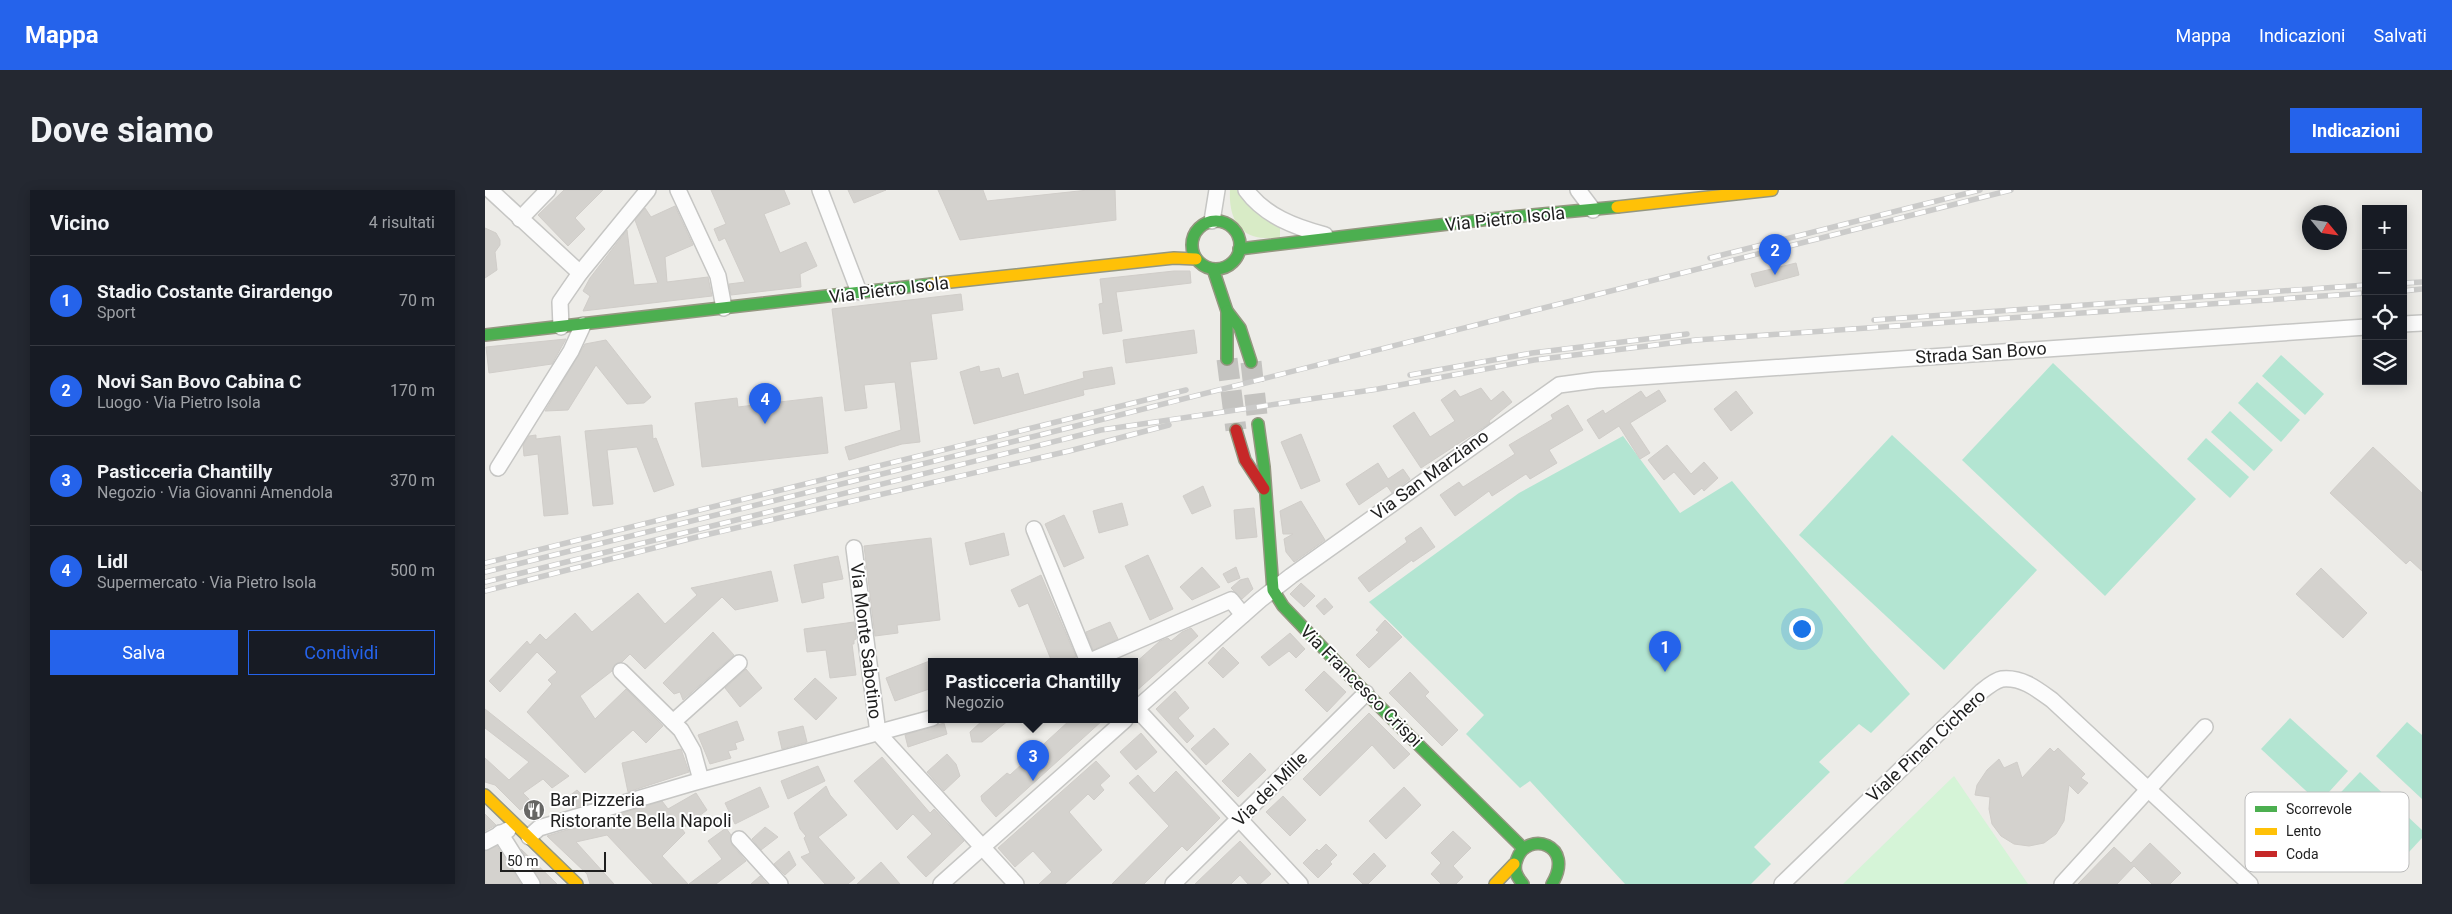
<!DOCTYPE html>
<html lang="it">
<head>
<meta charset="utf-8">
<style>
  body { margin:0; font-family:Roboto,sans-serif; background:#242831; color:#f1f3f6 }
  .controls { position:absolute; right:15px; top:15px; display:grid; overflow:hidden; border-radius:0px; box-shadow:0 2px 12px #0003 }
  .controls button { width:45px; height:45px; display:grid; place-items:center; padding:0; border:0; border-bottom:1px solid #363941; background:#171b24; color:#f1f3f6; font:25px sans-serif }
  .compass { position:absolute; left:1817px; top:15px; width:45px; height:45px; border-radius:50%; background:#171b24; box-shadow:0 2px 12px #0003; rotate:119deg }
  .scale { position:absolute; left:15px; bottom:12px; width:106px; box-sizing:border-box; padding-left:5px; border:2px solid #1f1f1f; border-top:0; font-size:14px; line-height:18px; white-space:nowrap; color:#1f1f1f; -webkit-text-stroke:4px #fff; paint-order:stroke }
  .you { position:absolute; left:1316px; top:438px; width:18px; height:18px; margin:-12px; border:4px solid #fff; border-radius:50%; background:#1a73e8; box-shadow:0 0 0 8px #1a73e833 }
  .badge { display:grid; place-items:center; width:32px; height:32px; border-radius:50%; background:#2563eb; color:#fff; font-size:16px; font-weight:700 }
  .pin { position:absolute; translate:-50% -41px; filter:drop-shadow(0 1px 2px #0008) }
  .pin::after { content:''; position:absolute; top:26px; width:18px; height:15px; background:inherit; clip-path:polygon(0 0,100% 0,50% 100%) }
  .popup { position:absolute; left:443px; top:468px; width:210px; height:65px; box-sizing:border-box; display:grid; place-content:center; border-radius:0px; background:#171b24; filter:drop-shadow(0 1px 4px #0005); font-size:16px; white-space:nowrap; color:#9ea1a6 }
  .popup b { font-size:19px; color:#f1f3f6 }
  .popup::after { content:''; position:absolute; left:50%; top:100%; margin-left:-10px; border:10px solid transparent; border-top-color:#171b24 }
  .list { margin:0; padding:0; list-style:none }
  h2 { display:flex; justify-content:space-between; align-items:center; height:65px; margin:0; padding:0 20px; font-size:21px }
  h2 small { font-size:16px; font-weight:400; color:#9ea1a6 }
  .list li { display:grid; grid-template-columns:32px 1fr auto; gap:15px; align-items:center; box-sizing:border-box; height:90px; padding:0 20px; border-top:1px solid #363941 }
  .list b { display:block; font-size:19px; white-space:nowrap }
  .list p { margin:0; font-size:16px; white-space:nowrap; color:#9ea1a6 }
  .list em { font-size:16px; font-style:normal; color:#9ea1a6 }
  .actions { display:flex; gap:10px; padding:15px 20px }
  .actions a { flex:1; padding:11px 0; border:1px solid #2563eb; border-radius:0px; text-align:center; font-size:18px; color:#2563eb }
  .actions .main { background:#2563eb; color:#fff }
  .icon { flex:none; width:28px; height:28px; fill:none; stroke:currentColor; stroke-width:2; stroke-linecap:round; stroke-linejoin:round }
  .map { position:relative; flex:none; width:1937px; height:694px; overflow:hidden; border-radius:0px }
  header { display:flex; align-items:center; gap:30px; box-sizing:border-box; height:70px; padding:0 25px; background:#2563eb; color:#fff }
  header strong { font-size:24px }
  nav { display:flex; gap:28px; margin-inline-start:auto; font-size:18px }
  .intro { display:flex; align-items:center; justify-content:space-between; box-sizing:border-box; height:120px; padding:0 30px }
  h1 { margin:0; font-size:35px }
  .button { padding:12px 22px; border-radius:0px; background:#2563eb; color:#fff; font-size:18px; font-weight:700 }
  main { display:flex; gap:30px; padding:0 30px }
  aside { flex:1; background:#171b24; border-radius:0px; box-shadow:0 2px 12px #0003 }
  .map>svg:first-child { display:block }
  .grass { fill:#d8ebc6 }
  .park { fill:#d5f4d7 }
  .pitch { fill:#b3e5d2 }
  .building { fill:#d4d2ce; stroke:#d0cdc9 }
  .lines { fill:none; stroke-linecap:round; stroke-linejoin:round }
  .secondary-tunnel { stroke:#c4c3c0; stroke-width:21; stroke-dasharray:21 11; stroke-linecap:butt }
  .street-casing { stroke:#c6c6c4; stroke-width:18 }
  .fast-casing { stroke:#949780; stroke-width:14 }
  .slow-casing { stroke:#949780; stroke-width:14 }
  .jam-casing { stroke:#949780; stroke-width:14 }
  .street { stroke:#fcfcfc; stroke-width:15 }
  .fast { stroke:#4caf50; stroke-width:11 }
  .slow { stroke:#ffc107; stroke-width:11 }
  .jam { stroke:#c62828; stroke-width:11 }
  .rail-casing { stroke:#cbcbca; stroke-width:5.5 }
  .rail { stroke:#fff; stroke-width:4; stroke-dasharray:11; stroke-linecap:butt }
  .labels { text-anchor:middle; stroke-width:4; stroke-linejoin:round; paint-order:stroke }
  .street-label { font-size:18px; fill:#1f1f1f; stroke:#fff }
  .poi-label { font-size:18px; fill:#1f1f1f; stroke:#fff; text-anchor:start }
  .key { fill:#fff; stroke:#bcbcbc; stroke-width:1 }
  .key-label { font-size:14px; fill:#1f1f1f }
</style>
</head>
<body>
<header>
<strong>Mappa</strong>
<nav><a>Mappa</a><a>Indicazioni</a><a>Salvati</a></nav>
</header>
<div class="intro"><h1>Dove siamo</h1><a class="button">Indicazioni</a></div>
<main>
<aside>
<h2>Vicino<small>4 risultati</small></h2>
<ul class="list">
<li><span class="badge">1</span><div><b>Stadio Costante Girardengo</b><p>Sport</p></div><em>70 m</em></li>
<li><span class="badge">2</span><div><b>Novi San Bovo Cabina C</b><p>Luogo · Via Pietro Isola</p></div><em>170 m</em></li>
<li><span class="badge">3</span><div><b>Pasticceria Chantilly</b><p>Negozio · Via Giovanni Amendola</p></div><em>370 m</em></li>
<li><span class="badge">4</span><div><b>Lidl</b><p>Supermercato · Via Pietro Isola</p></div><em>500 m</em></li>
</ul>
<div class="actions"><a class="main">Salva</a><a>Condividi</a></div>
</aside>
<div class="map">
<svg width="1937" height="694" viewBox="0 0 1937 694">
  <rect width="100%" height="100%" fill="#edece8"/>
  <path class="grass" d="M745 0H753L773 23 795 38V48C787 48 775 49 768 46 748 39 744 18 745 0Z"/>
  <polygon class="park" points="1469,586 1543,694 1358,694"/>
  <g class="pitch">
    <polygon points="1796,165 1839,204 1820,225 1777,186"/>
    <polygon points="1568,173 1711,309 1620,406 1477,270"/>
    <polygon points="1772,192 1815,230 1796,252 1753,213"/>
    <polygon points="1745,221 1788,260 1769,281 1726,242"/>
    <polygon points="1407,245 1552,380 1459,480 1314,345"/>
    <polygon points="1138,246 1195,323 1247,291 1386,459 1425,504 1386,543 1374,534 1334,572 1345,582 1269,657 1286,674 1266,694 1140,694 1045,591 1035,598 981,544 999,525 884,412 1034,303"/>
    <polygon points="1721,248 1764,287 1745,308 1702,269"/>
    <polygon points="1805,528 1863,581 1834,613 1776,559"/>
    <polygon points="1922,532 1937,545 1937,609 1891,566"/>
    <polygon points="1875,582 1937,640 1937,648 1909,678 1843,616"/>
  </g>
  <g class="building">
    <polygon points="79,0 118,0 90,28 100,39 83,56 53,25"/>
    <polygon points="226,0 299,0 305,14 279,24 295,63 321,52 332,76 315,84 316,97 246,105 244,94 260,92 240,48 234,51 229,39 241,34"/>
    <polygon points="363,0 401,0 369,13"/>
    <polygon points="453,0 498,0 502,11 603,0 630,0 631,30 475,50"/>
    <polygon points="190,16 208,55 180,67 182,92 223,87 227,106 98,121 105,106 98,101 105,88 142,40 149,95 173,93 150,30 160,18 166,27"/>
    <polygon points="0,38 11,43 15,50 15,55 10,62 12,80 0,88"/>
    <polygon points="1311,73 1314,85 1270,97 1266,84"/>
    <polygon points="689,81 705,81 706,93 631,102 637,141 618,144 614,114 618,113 615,89"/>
    <polygon points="476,104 478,120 446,124 452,169 425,172 435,252 417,254 364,270 360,257 416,240 410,192 379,195 382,218 360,221 347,119"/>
    <polygon points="709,140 712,163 641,173 638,150"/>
    <polygon points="81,149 67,174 4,183 1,157"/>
    <polygon points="121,150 166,207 159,213 142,214 111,175 83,220 60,221 100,154"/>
    <polygon points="494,176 495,182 514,178 517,188 533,183 539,205 599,188 598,182 627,177 630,194 598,200 599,205 489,234 475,182"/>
    <polygon points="996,198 1006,211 1018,201 1027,212 1004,231 1005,233 936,278 908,236 929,222 945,247 970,231 956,210 970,200 975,207"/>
    <polygon points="1174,200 1181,211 1145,233 1165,263 1155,269 1134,236 1114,249 1102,230 1118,220 1120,224 1156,201 1161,208"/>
    <polygon points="1251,201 1268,223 1246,241 1229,219"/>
    <polygon points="337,207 343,263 217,277 210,213 252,208 253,217"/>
    <polygon points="1083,215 1098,240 1064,260 1072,273 1045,289 1041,284 1007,306 1004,301 970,326 955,305 974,292 978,297 1030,264 1024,255 1068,229 1066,225"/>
    <polygon points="167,235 168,249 171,248 189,295 169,302 152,257 122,260 128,314 108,316 100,241"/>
    <polygon points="816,244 835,291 816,299 796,252"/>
    <polygon points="51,245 51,249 75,246 83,324 59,326 53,264 39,266 38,255 44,246"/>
    <polygon points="1182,255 1206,284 1219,272 1233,288 1219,301 1217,298 1209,305 1189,282 1179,290 1163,270"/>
    <polygon points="1888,257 1937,303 1937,381 1925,370 1921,374 1845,303"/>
    <polygon points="893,273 903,289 918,279 925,289 907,303 902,296 874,315 861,294"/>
    <polygon points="718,296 726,316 707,324 698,306"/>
    <polygon points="816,311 840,350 809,372 801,362 799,349 808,344 798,344 795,321"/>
    <polygon points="637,313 643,335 614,343 608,321"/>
    <polygon points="769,318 772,347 751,349 749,320"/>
    <polygon points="579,325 599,368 579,377 560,334"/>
    <polygon points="936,337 950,357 928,372 927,370 884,402 873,388 922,352 920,348"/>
    <polygon points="519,343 524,365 485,375 480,353"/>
    <polygon points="446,348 455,430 412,435 413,443 390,446 379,356"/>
    <polygon points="663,365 688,419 665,430 640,376"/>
    <polygon points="353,366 358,389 337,393 339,408 317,413 309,375"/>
    <polygon points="717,377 735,397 707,410 695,397"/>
    <polygon points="751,377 755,388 743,393 738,384"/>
    <polygon points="1836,378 1882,423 1858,448 1811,404"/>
    <polygon points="286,381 293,411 250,420 237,407 160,479 145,464 137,472 130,474 127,481 95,506 110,529 141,499 178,536 161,553 148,540 100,583 42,522 67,494 63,490 72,482 52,462 15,502 4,491 42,451 45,455 55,444 61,450 90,423 107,442 153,403 180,434 212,405 206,398"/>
    <polygon points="556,385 591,467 578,472 567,472 543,413 534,417 526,400"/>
    <polygon points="763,388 768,399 757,409 746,398 755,390"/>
    <polygon points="816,393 830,406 819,417 805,404"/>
    <polygon points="840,408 848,417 839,425 831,416"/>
    <polygon points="900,430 917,447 884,478 871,465 894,442 891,440"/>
    <polygon points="369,432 371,449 369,450 369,454 367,454 371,485 345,488 341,460 322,462 319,439"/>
    <polygon points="625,432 633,449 608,460 601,442"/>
    <polygon points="706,438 713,446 649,503 649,474 675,451 683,448 686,451 697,442"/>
    <polygon points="228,442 249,465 198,510 195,502 189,504 178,493"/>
    <polygon points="805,443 820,459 811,468 804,461 784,476 776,467"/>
    <polygon points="738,457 754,473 738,488 723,473"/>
    <polygon points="447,470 447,498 410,511 401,488"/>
    <polygon points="261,479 277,498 255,517 240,498"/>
    <polygon points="839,481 861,502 842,522 820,500"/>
    <polygon points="925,482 944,502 940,506 973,540 957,556 904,503"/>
    <polygon points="330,488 352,508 331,530 309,509"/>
    <polygon points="690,501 704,518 693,528 709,546 702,553 671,519"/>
    <polygon points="0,519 84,586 67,598 58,589 38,603 47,612 35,620 10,595 0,592 0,568 24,590 44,572 0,538"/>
    <polygon points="884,523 925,564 909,579 887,555 835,606 818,589"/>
    <polygon points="498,530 524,530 497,552 487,552 485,542"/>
    <polygon points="585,530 618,530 511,627 497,611 496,606 522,583 525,585"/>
    <polygon points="252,531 259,550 250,553 252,559 243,561 246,568 225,574 213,545"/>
    <polygon points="459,533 462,544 423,557 420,545"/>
    <polygon points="318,536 322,552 297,559 293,542"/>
    <polygon points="729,538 744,554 721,575 706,559"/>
    <polygon points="656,543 672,562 651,580 635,562"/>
    <polygon points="1565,558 1569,562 1573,558 1600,584 1596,588 1603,593 1593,604 1584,595 1579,631 1571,644 1559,653 1544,656 1529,654 1516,646 1507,634 1504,619 1505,607 1490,605 1492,595 1502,580 1514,569 1519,578 1532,572 1537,588"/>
    <polygon points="196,559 204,582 143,602 137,573"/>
    <polygon points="765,563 781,580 753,607 737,591"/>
    <polygon points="462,564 471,574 475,586 459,601 442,582"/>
    <polygon points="397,567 445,623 449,619 479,651 441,687 422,667 447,644 428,624 412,640 369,591"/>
    <polygon points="611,571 625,586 615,595 619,600 609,610 603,604 584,622 617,660 580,694 554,694 567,682 548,661 530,677 513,658"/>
    <polygon points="333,576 340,591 303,609 296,591"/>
    <polygon points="691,581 735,628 702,661 697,656 659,694 627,694 684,636 644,593 653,585 669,603"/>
    <polygon points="341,596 345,605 362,625 333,647 370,688 363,694 340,694 316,667 325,663 319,648 321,646 315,639 309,623"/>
    <polygon points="275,597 284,617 250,634 240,613"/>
    <polygon points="919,597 936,615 901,649 884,631"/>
    <polygon points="92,600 106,613 87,618 79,610"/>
    <polygon points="211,603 222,620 197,639 200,643 177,666 203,694 168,694 122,645 91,652 129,694 105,694 102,684 62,646 177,611 183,619"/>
    <polygon points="798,606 821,630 805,646 781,622"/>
    <polygon points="0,624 11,635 0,641"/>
    <polygon points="280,637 293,647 276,660 267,649"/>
    <polygon points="241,638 246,645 247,655 261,671 231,694 204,694 237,669 223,651"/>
    <polygon points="968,641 986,658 968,676 978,687 971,694 956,694 946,684 956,673 946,663"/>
    <polygon points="755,651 786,684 775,694 763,694 755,685 746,694 710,694"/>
    <polygon points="1665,653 1696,683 1685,694 1667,694 1649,676 1632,694 1593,694 1629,657 1646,673"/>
    <polygon points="841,654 852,665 845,672 847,674 833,688 818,673 832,659 834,661"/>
    <polygon points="12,656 36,694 0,694 0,661"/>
    <polygon points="36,659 72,694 56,694"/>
    <polygon points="304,661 311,675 300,685 289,674"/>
    <polygon points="889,663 901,676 883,694 878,694 868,684"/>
    <polygon points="396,672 415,694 372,694"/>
    <polygon points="275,686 282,694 266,694"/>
  </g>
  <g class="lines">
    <g class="secondary-tunnel">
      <polyline points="742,169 751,240"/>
      <polyline points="766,172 773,234"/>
    </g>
    <g class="street-casing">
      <g id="street">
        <polyline points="5,0 95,83"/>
        <polyline points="193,0 233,86 239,118"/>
        <polyline points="335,0 374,102"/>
        <path d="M761 0C780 26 810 37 840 45"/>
        <polyline points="1093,0 1108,20"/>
        <polyline points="35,29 63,0"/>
        <polyline points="727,31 732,0"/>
        <polyline points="1918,134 1937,133"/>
        <polyline points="76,137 75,112 95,83 163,0"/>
        <polyline points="13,278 86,161 98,135"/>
        <polyline points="549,339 603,472"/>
        <polyline points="369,358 393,543 531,694"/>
        <polyline points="603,472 746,410 758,425"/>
        <polyline points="136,481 196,540 208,561 216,590"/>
        <polyline points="649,516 815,694"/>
        <polyline points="649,521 775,410 806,386 1074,195 1111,190 1881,137"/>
        <polyline points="188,532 254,473"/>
        <polyline points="15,643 47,694"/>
        <polyline points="44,647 54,638 207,593 447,528"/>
        <polyline points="254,649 295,694"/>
        <polyline points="0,652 23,640"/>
        <polyline points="456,694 640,530"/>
        <polyline points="688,694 881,503"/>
        <path d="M1297 694 1497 501C1502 497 1511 490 1517 489 1537 487 1552 499 1567 510L1765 694"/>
        <polyline points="1577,694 1720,537"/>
      </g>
    </g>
    <g class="fast-casing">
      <g id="fast">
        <circle cx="731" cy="55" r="24"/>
        <polyline points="754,59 1005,29 1132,17"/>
        <polyline points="728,79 742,121 755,138 766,172"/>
        <polyline points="742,121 742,169"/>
        <polyline points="0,145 447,94"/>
        <polyline points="773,234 779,277 788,400 798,416 881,503 1038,658"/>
        <path d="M1038 694C1031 686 1028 679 1032 669 1042 640 1091 654 1067 694"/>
      </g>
    </g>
    <g class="slow-casing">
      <g id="slow">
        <polyline points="1132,17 1287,0"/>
        <polyline points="447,94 689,68 711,69"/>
        <polyline points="0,605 92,694"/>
        <polyline points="1010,694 1029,674"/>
      </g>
    </g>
    <g class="jam-casing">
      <polyline id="jam" points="751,240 760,270 779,299"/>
    </g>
    <use href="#street" class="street"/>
    <use href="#fast" class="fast"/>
    <use href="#slow" class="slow"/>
    <use href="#jam" class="jam"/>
    <g class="rail-casing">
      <g id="rail">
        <polyline points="1225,68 1495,0"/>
        <polyline points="1918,93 1937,92"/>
        <polyline points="1918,101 1937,99"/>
        <polyline points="1389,130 1881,95"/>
        <polyline points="925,185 1047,163 1202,144"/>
        <polyline points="0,373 701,200"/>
        <polyline points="0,382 591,236 1526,0"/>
        <polyline points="0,392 616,240 893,199 1049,170 1211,150 1881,103"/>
        <polyline points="0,401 216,346 584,261 684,235"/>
      </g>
    </g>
    <use href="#rail" class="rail"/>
  </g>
  <defs>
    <g id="restaurant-disc" transform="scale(1.125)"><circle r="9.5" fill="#676765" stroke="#fff"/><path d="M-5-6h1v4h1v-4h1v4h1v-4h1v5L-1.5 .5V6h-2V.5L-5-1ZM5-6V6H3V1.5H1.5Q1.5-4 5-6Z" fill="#fff"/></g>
  </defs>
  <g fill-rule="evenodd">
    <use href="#restaurant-disc" x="49" y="620"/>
  </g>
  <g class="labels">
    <g class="street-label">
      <text transform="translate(1020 29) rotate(-6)" y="6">Via Pietro Isola</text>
      <text transform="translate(404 100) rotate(-7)" y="6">Via Pietro Isola</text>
      <text transform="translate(1496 163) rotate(-4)" y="6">Strada San Bovo</text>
      <text transform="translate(945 285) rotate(-36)" y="6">Via San Marziano</text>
      <text transform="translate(381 451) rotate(83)" y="6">Via Monte Sabotino</text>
      <text transform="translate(876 496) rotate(45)" y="6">Via Francesco Crispi</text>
      <text transform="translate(1441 556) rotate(-43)" y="6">Viale Pinan Cichero</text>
      <text transform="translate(785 599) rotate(-45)" y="6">Via dei Mille</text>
    </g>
    <g class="poi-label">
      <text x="65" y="616">Bar Pizzeria<tspan x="65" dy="21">Ristorante Bella Napoli</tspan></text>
    </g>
  </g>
  <rect x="1760" y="602" width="164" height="80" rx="8" class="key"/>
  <rect x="1770" y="616" width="22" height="6" fill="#4caf50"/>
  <rect x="1770" y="638" width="22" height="7" fill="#ffc107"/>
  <rect x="1770" y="661" width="22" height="6" fill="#c62828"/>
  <g class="key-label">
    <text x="1801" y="624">Scorrevole</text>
    <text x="1801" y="646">Lento</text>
    <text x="1801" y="669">Coda</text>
  </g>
</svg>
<div class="controls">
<button>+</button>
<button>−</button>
<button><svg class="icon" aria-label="locate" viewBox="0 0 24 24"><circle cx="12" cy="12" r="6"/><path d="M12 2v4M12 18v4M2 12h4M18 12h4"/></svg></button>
<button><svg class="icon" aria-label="layers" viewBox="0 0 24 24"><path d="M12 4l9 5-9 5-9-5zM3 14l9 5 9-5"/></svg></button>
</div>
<svg class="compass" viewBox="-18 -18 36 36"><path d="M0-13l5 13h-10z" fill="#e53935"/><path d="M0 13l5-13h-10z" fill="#9ea1a6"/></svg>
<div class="scale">50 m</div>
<div class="you"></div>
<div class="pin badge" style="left:1180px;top:482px">1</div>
<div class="pin badge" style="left:1290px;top:85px">2</div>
<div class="pin badge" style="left:548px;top:591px">3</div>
<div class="popup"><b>Pasticceria Chantilly</b>Negozio</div>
<div class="pin badge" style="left:280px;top:234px">4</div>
</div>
</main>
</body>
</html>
